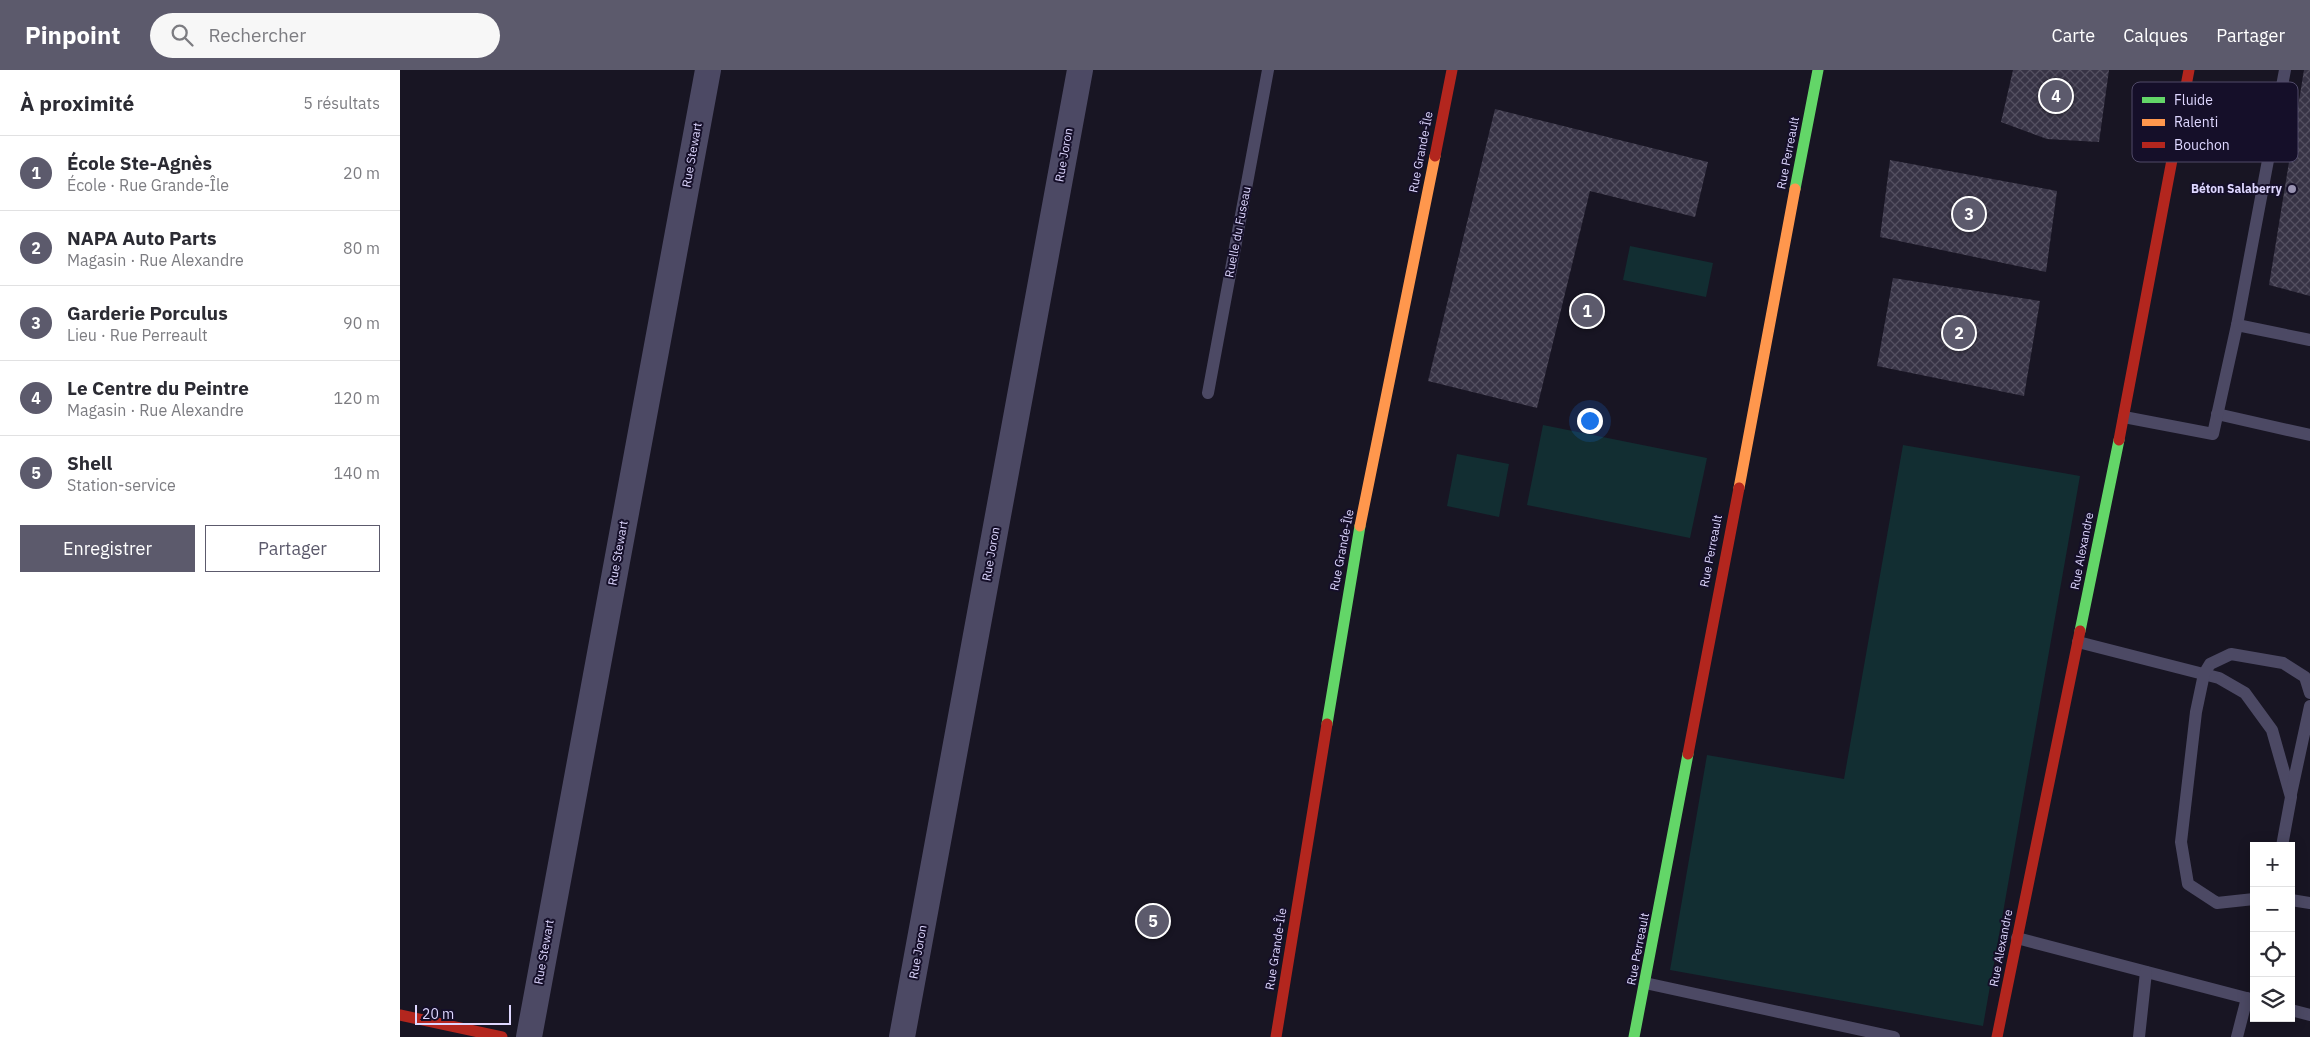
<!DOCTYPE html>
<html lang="fr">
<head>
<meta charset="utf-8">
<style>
  body { margin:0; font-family:"IBM Plex Sans",sans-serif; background:#f7f7f7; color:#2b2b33 }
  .controls { position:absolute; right:15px; bottom:15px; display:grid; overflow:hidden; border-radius:0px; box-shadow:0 2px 12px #0003 }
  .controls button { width:45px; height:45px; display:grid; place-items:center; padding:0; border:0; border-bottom:1px solid #e1e1e2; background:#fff; color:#2b2b33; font:25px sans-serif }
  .scale { position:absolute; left:15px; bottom:12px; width:96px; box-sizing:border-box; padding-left:5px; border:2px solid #ded7ff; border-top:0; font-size:14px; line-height:18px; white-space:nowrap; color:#ded7ff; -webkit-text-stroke:4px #150f29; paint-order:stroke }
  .you { position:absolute; left:1189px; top:350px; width:18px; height:18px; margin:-12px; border:4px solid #fff; border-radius:50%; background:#1a73e8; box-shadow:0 0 0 8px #1a73e833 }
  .badge { display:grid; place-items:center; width:32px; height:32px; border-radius:50%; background:#5c5a6c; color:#fff; font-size:16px; font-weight:700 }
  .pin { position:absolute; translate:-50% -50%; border:2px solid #fff; box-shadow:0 1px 5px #0006 }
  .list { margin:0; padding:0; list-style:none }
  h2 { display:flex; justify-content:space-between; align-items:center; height:65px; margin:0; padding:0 20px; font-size:21px }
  h2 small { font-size:16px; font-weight:400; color:#7c7c81 }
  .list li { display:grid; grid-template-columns:32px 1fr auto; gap:15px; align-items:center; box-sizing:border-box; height:75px; padding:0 20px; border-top:1px solid #e1e1e2 }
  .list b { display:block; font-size:19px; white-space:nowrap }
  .list p { margin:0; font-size:16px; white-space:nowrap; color:#7c7c81 }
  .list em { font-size:16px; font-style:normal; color:#7c7c81 }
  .actions { display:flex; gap:10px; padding:15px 20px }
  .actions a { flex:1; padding:11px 0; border:1px solid #5c5a6c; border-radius:0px; text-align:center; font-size:18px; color:#5c5a6c }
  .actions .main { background:#5c5a6c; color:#fff }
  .icon { flex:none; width:28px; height:28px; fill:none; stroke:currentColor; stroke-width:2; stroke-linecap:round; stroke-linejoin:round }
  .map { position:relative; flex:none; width:1910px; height:967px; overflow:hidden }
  header { display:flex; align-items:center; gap:30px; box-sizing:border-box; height:70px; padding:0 25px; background:#5c5a6c; color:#fff }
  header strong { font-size:24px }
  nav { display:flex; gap:28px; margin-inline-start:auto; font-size:18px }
  .search { width:350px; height:45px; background:#f7f7f7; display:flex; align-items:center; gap:12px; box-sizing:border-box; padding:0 18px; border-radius:28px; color:#7c7c81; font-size:19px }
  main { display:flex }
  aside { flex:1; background:#fff }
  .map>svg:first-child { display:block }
  .green { fill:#122e32 }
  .building { fill:url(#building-cross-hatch) }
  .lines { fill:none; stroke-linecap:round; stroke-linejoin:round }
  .lane { stroke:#4c4964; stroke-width:12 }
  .street { stroke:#4c4964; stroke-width:26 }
  .fast { stroke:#63d668; stroke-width:11 }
  .slow { stroke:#ff974d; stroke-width:11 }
  .jam { stroke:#b3261e; stroke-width:11 }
  .poi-dot { fill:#9993b2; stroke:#150f29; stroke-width:2 }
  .labels { text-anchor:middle; stroke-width:4; stroke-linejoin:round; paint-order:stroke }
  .street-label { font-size:12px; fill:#ded7ff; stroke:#150f29 }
  .poi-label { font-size:12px; font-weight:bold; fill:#ded7ff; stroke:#150f29; text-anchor:end }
  .key { fill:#150f29; stroke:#514b69; stroke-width:1 }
  .key-label { font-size:14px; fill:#ded7ff }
</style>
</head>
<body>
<header>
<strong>Pinpoint</strong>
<div class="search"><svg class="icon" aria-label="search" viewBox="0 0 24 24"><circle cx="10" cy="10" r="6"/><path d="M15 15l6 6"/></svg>Rechercher</div>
<nav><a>Carte</a><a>Calques</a><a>Partager</a></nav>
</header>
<main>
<aside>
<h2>À proximité<small>5 résultats</small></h2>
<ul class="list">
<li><span class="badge">1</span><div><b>École Ste-Agnès</b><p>École · Rue Grande-Île</p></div><em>20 m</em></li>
<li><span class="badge">2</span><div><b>NAPA Auto Parts</b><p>Magasin · Rue Alexandre</p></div><em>80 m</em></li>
<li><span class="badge">3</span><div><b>Garderie Porculus</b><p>Lieu · Rue Perreault</p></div><em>90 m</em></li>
<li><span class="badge">4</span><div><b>Le Centre du Peintre</b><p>Magasin · Rue Alexandre</p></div><em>120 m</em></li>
<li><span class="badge">5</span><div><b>Shell</b><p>Station-service</p></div><em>140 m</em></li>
</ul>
<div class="actions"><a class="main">Enregistrer</a><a>Partager</a></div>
</aside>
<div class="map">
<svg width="1910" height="967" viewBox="0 0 1910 967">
  <defs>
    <pattern id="building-cross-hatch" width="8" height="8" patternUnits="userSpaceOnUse" patternTransform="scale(1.25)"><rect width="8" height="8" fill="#373345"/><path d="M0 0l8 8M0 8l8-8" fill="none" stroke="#545061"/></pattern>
  </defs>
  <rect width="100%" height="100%" fill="#181523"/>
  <g class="green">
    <polygon points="1230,176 1313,193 1306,227 1223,210"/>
    <polygon points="1143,355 1307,388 1290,468 1127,435"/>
    <polygon points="1503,375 1680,406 1583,956 1270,900 1307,685 1444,709"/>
    <polygon points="1057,384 1109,394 1099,447 1047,436"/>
  </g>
  <g class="building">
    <polygon points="1613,0 1709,0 1699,72 1647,69 1601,52"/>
    <polygon points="1904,0 1910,0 1910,226 1869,215"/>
    <polygon points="1095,39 1308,92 1295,147 1190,121 1137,338 1028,311"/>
    <polygon points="1490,90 1657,121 1646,202 1480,167"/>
    <polygon points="1493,208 1640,231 1624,326 1477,296"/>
  </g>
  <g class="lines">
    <g class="lane">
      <polyline points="1837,255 1885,0"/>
      <polyline points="808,323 868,0"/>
      <polyline points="1817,344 1910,365"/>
      <polyline points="1724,347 1813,364 1837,255 1910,270"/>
      <polyline points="1678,572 1819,608 1845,623 1872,660 1891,727 1882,776"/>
      <polyline points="1891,724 1910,636"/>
      <polyline points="1854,829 1817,833 1788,814 1781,772 1796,642 1804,604 1810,594 1831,584 1883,593 1905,607 1910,623"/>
      <polyline points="1891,830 1910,833"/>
      <polyline points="1617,868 1854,930"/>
      <polyline points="1245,913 1494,967"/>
      <polyline points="1891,940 1910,945"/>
      <polyline points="1739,967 1746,902"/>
      <polyline points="1837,967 1847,928"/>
    </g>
    <g class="street">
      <polyline points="129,967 308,0"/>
      <polyline points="502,967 680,0"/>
    </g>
    <g class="fast">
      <polyline points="1395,119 1418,0"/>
      <polyline points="1680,561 1719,370"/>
      <polyline points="927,654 960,456"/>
      <polyline points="1234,967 1288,684"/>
    </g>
    <g class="slow">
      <polyline points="1339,418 1395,119"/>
      <polyline points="960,456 1035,86"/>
    </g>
    <g class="jam">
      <polyline points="1035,86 1052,0"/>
      <polyline points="1719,370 1789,0"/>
      <polyline points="1288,684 1339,418"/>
      <polyline points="0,945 102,967"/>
      <polyline points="876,967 927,654"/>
      <polyline points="1597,967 1680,561"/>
    </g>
  </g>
  <circle class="poi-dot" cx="1892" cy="119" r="5"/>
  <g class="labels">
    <g class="street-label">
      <text transform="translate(1021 82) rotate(-79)" y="4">Rue Grande-Île</text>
      <text transform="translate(1388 83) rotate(-79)" y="4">Rue Perreault</text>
      <text transform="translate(292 85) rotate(-80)" y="4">Rue Stewart</text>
      <text transform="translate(664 85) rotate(-80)" y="4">Rue Joron</text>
      <text transform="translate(838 162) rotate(-79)" y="4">Ruelle du Fuseau</text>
      <text transform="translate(942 480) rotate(-79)" y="4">Rue Grande-Île</text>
      <text transform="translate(1311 481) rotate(-79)" y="4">Rue Perreault</text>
      <text transform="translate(1682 481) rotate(-79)" y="4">Rue Alexandre</text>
      <text transform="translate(218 483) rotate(-80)" y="4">Rue Stewart</text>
      <text transform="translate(591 484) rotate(-80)" y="4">Rue Joron</text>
      <text transform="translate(1601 878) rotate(-79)" y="4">Rue Alexandre</text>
      <text transform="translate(876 879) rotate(-81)" y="4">Rue Grande-Île</text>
      <text transform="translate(1238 879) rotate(-79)" y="4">Rue Perreault</text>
      <text transform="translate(144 882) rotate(-80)" y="4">Rue Stewart</text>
      <text transform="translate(518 882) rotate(-80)" y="4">Rue Joron</text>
    </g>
    <g class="poi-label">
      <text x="1882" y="123">Béton Salaberry</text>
    </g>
  </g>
  <rect x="1732" y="12" width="166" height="80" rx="8" class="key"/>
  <rect x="1742" y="27" width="23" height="6" fill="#63d668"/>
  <rect x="1742" y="49" width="23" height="7" fill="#ff974d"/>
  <rect x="1742" y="72" width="23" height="6" fill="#b3261e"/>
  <g class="key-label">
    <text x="1774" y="35">Fluide</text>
    <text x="1774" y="57">Ralenti</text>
    <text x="1774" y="80">Bouchon</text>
  </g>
</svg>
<div class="controls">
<button>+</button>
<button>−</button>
<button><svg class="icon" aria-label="locate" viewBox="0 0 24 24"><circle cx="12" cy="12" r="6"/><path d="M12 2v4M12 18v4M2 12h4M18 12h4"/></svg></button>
<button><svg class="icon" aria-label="layers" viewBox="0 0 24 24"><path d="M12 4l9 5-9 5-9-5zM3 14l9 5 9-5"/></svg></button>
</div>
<div class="scale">20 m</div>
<div class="you"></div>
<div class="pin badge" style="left:1187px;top:241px">1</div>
<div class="pin badge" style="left:1559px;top:263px">2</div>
<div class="pin badge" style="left:1569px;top:144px">3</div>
<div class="pin badge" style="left:1656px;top:26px">4</div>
<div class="pin badge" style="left:753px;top:851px">5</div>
</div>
</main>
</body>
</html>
